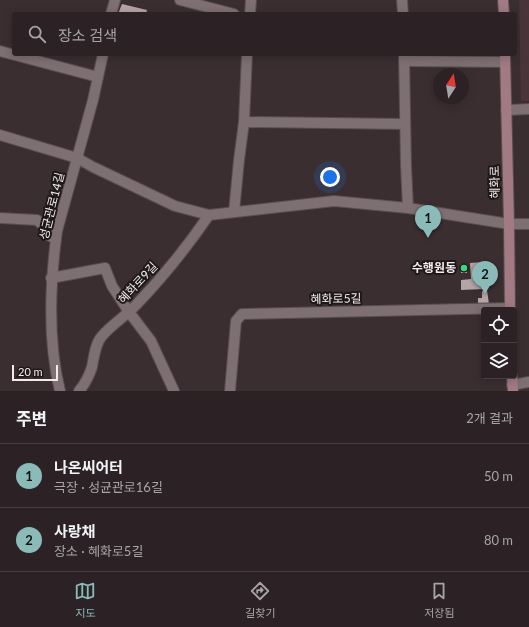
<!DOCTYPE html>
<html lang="ko">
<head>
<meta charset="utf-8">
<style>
  body { margin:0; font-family:Lato,"Noto Sans KR",sans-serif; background:#382f32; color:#f1f3f6 }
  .controls { position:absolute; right:12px; bottom:12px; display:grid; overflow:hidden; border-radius:4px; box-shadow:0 2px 10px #0003 }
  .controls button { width:36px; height:36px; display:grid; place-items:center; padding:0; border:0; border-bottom:1px solid #483f42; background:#2c2225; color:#f1f3f6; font:20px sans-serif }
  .compass { position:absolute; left:433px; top:68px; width:36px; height:36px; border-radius:50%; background:#2c2225; box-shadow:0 2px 10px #0003; rotate:12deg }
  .scale { position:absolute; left:12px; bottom:10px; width:46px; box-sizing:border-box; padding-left:4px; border:2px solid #f3eaec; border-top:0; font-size:11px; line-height:14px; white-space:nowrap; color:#f3eaec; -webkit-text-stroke:3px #1e1819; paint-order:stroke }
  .you { position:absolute; left:330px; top:177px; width:14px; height:14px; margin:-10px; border:3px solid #fff; border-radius:50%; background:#1a73e8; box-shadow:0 0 0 6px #1a73e833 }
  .badge { display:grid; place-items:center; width:26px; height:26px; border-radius:50%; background:#8bbbb9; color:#111; font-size:13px; font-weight:700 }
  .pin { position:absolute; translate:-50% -33px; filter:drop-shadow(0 1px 2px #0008) }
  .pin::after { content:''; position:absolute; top:21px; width:14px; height:12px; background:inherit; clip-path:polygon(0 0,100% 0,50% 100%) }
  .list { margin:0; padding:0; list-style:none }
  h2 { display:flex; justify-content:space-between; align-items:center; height:52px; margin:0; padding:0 16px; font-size:17px }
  h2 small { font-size:13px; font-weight:400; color:#a6a4a7 }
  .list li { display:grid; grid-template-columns:26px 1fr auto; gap:12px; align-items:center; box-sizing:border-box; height:64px; padding:0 16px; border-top:1px solid #483f42 }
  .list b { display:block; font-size:15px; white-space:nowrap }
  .list p { margin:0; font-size:13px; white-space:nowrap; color:#a6a4a7 }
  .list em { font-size:13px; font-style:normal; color:#a6a4a7 }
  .icon { flex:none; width:22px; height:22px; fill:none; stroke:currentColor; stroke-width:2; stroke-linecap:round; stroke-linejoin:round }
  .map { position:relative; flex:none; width:529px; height:391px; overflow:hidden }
  .search { position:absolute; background:#2c2225; box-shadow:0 2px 10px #0003; left:12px; right:12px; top:12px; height:44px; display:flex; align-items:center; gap:10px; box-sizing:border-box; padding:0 14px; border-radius:4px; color:#a6a4a7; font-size:15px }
  .sheet { height:180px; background:#2c2225 }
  nav { display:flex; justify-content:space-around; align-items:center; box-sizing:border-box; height:56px; border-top:1px solid #483f42; background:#2c2225; font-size:11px; color:#a6a4a7 }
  nav a { display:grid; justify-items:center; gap:2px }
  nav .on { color:#8bbbb9 }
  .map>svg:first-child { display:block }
  .built { fill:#493439 }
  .building { fill:#b5a4a7 }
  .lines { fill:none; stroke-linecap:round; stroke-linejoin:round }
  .street-casing { stroke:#584d50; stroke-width:12 }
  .secondary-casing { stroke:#584d50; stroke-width:12 }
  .street { stroke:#7e6f72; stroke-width:10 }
  .secondary { stroke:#a17a83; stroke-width:10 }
  .poi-dot { fill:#39d87f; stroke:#1e1819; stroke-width:1.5 }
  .labels { text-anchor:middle; stroke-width:4; stroke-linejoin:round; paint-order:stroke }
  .street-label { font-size:12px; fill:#f3eaec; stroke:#1e1819 }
  .poi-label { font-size:12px; font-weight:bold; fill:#f3eaec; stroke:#1e1819; text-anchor:end }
</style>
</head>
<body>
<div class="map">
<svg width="529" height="391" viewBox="0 0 529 391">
  <rect width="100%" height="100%" fill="#3b2e31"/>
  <polygon class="built" points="519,0 529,0 529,101 521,101"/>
  <g class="building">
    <polygon points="122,4 147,10 146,14 118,14"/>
    <polygon points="483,262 484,289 461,290 461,280 471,279 470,263"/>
    <rect x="461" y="264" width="6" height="9"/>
    <polygon points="487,290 489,304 478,305 478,298 482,298 482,291"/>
  </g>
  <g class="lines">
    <g class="street-casing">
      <g id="street">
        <polyline points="180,0 234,14"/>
        <polyline points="402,0 403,14"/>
        <polyline points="111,14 115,0"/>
        <polyline points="250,14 251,0"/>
        <polyline points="0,51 98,77"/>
        <polyline points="404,54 406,166 408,208 509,224 529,224"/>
        <polyline points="404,61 505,62"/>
        <polyline points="506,110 529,109"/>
        <polyline points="244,122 405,124"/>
        <polyline points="0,135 77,158 93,167 175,206 209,215 334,201 408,208"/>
        <polyline points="234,212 239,160 244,122 247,54"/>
        <polyline points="0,218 37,220 45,227 48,235 56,239"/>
        <polyline points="51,278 105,268 112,286 129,312 151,341 174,391"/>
        <polyline points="512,385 529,382"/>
        <path d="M60 391C47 339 50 283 57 231L93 100 103 54"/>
        <path d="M79 391C85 384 89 376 92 367 94 357 95 344 102 336 112 324 126 316 136 305 163 277 187 247 209 215"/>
        <polyline points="230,391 236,321 242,314 510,308"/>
      </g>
    </g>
    <g class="secondary-casing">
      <g id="secondary">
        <polyline points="503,0 504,14"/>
        <polyline points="505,54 509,224 510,310"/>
        <polyline points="512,376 513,391"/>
      </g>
    </g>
    <use href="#street" class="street"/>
    <use href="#secondary" class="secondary"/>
  </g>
  <circle class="poi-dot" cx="464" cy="268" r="4"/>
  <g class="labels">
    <g class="street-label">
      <text transform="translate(495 182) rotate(-91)" y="4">혜화로</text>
      <text transform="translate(52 206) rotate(-76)" y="4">성균관로14길</text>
      <text transform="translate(138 283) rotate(-47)" y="4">혜화로9길</text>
      <text transform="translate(336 299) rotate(-1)" y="4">혜화로5길</text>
    </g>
    <g class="poi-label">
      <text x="456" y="272">수행원동</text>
    </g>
  </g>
</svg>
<div class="controls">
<button><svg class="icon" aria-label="locate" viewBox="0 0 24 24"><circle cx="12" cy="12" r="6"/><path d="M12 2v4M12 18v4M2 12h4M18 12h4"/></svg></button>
<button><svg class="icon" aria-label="layers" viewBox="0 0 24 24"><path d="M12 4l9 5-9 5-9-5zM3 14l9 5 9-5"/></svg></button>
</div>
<svg class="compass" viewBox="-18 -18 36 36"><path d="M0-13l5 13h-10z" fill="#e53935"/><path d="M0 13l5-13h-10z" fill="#a6a4a7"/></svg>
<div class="scale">20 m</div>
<div class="you"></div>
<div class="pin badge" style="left:428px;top:238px">1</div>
<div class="pin badge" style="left:485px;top:294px">2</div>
<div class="search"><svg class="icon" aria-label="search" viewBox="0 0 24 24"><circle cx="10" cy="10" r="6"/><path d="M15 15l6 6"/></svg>장소 검색</div>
</div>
<section class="sheet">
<h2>주변<small>2개 결과</small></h2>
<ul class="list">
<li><span class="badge">1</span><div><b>나온씨어터</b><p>극장 · 성균관로16길</p></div><em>50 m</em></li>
<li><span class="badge">2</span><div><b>사랑채</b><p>장소 · 혜화로5길</p></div><em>80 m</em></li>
</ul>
</section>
<nav>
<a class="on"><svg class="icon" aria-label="map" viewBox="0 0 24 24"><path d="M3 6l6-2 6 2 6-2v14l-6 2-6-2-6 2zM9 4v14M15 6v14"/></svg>지도</a>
<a><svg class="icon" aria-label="directions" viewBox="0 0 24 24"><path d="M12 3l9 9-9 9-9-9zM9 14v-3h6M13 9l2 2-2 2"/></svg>길찾기</a>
<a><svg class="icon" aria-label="saved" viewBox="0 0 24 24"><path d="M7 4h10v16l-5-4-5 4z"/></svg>저장됨</a>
</nav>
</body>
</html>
